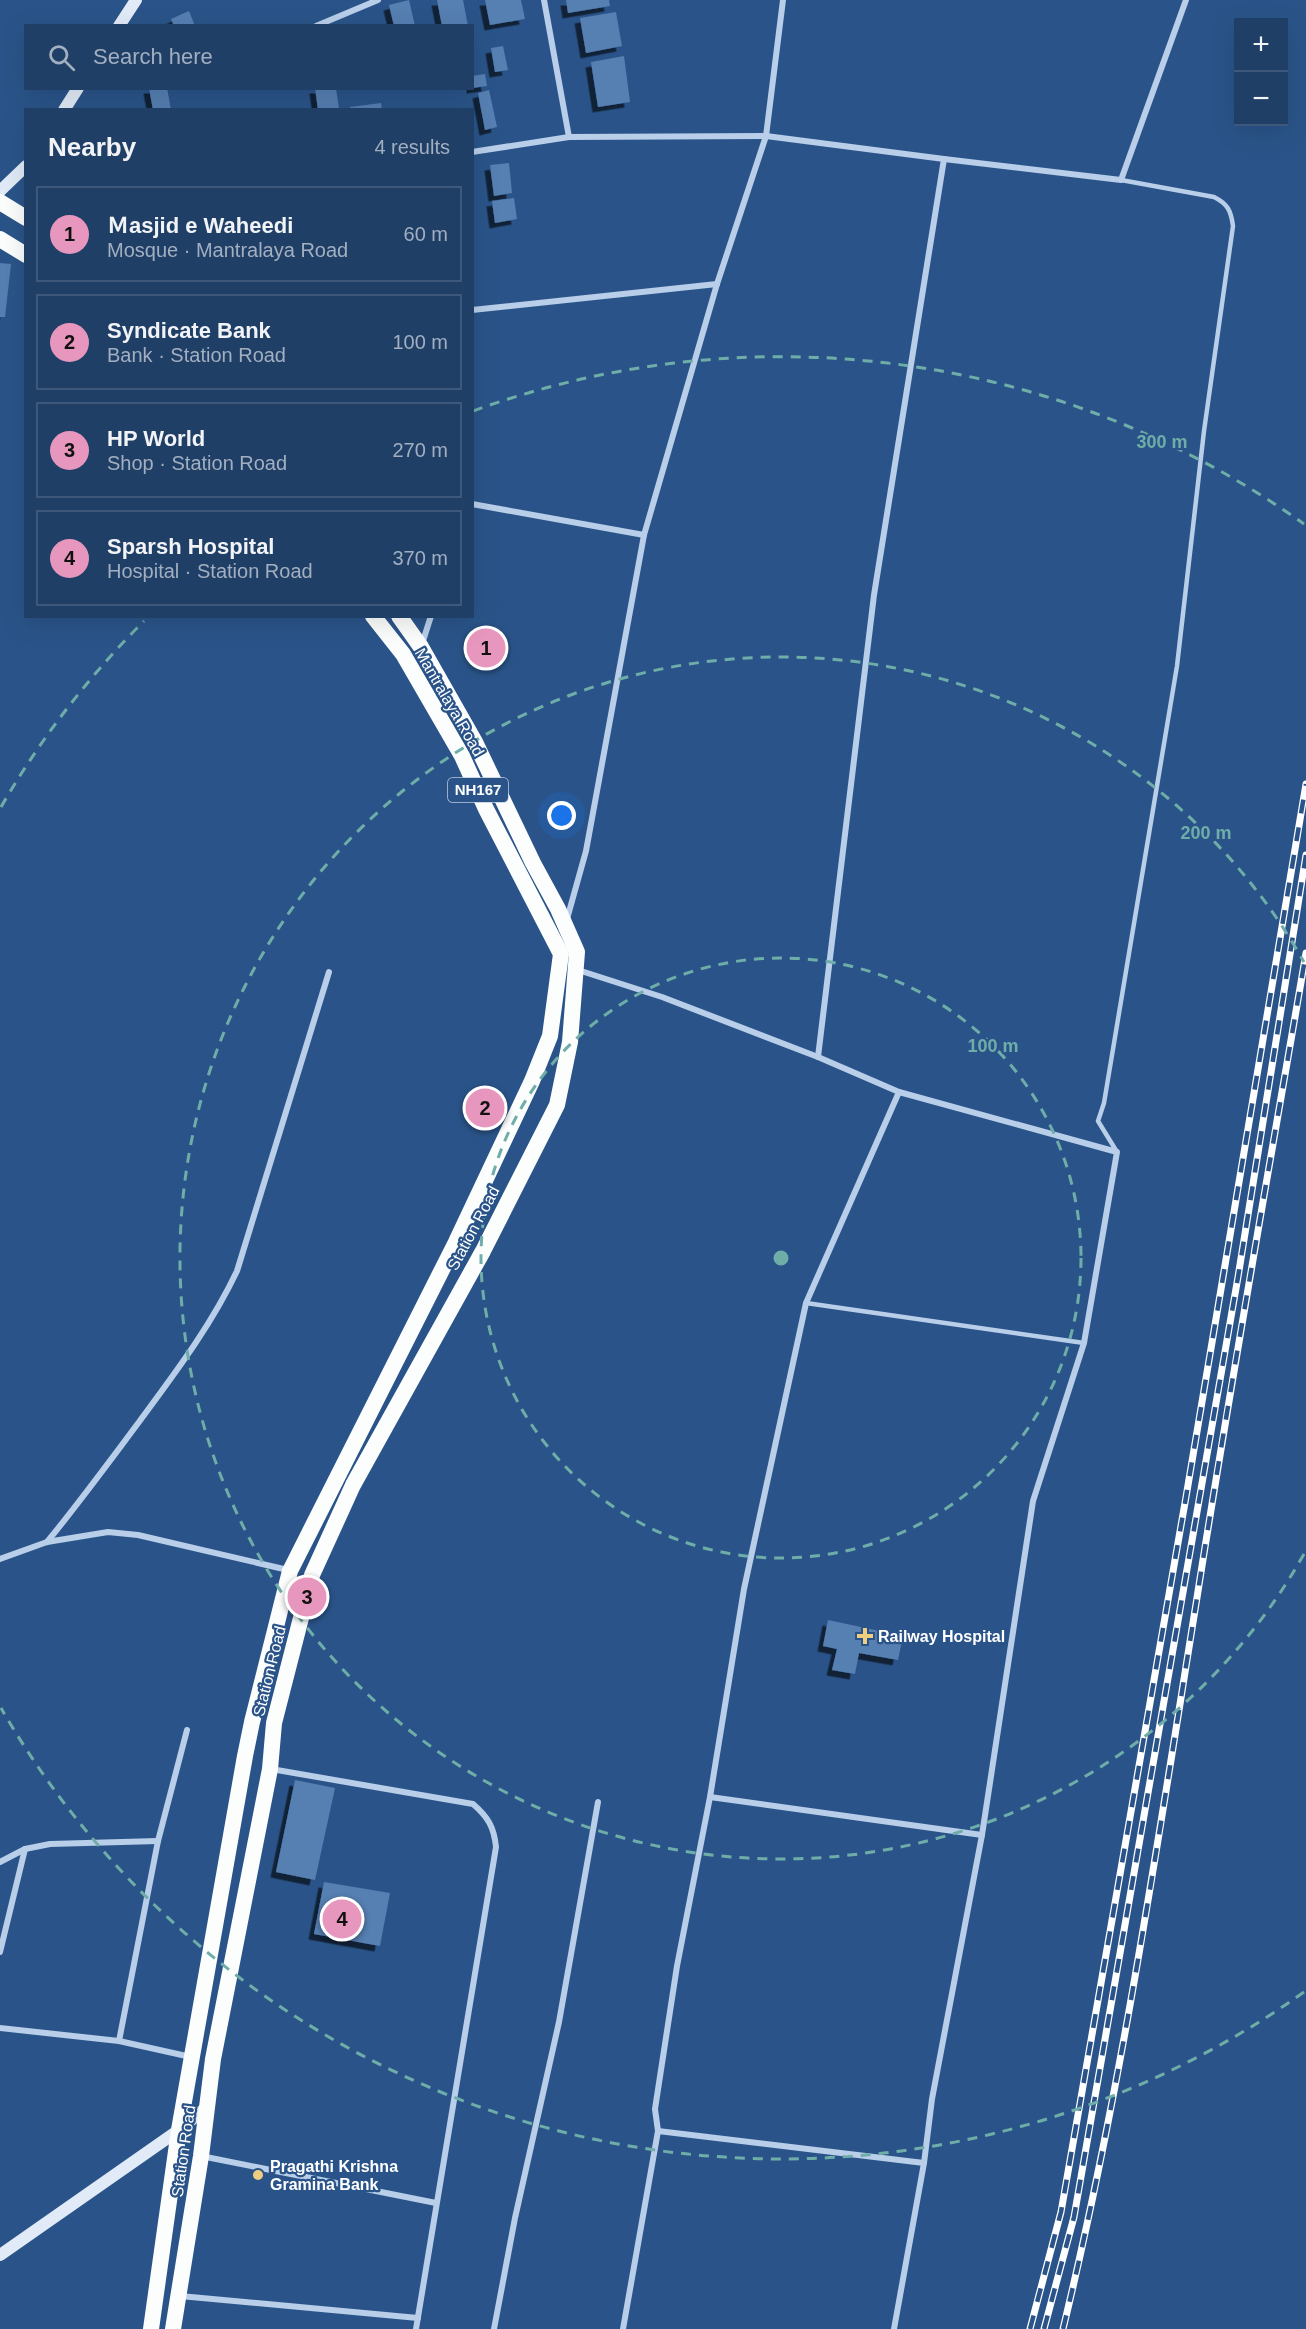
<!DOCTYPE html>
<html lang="en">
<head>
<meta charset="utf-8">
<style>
  body { margin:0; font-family:Helvetica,"Noto Sans SC",sans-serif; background:#28466d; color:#f1f3f6 }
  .controls { position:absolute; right:18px; top:18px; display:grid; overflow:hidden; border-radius:0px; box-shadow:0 6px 24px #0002 }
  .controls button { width:54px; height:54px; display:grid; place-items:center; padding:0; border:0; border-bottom:2px solid #3d587b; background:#203f67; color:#f1f3f6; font:30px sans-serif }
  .you { position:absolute; left:562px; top:816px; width:21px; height:21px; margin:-15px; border:4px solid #fff; border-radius:50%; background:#1a73e8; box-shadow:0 0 0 9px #1a73e833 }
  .badge { display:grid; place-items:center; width:39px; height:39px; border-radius:50%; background:#e797bd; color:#111; font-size:20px; font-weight:700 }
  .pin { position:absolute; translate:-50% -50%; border:3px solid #fff; box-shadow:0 2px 6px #0006 }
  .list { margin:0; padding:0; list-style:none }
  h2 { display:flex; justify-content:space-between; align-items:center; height:78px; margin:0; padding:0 24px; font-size:26px }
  h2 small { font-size:20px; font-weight:400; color:#a2afc0 }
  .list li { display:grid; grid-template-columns:39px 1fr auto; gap:18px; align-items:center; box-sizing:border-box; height:96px; margin:0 12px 12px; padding:0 12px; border:2px solid #3d587b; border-radius:0px }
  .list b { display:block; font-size:22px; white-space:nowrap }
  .list p { margin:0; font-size:20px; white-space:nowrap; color:#a2afc0 }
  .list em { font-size:20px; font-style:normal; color:#a2afc0 }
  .icon { flex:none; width:33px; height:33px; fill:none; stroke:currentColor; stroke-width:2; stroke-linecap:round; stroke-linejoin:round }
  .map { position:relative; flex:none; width:1306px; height:2329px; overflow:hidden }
  .search { position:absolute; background:#203f67; box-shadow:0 6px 24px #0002; left:24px; top:24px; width:450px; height:66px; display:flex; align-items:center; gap:15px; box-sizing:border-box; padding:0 21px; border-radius:0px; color:#a2afc0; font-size:22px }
  .panel { position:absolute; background:#203f67; box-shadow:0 6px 24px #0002; left:24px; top:108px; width:450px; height:510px; border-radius:0px }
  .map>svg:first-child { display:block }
  .building { fill:#567fb2; filter:url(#shadow) }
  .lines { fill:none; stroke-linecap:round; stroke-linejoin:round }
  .service { stroke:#b8cee9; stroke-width:4.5 }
  .minor { stroke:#b8cee9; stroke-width:6 }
  .secondary { stroke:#e1ebf8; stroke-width:12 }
  .trunk { stroke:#fcfefe; stroke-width:16 }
  .rail-casing { stroke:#fff; stroke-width:7 }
  .rail { stroke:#2a5489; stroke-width:4.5; stroke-dasharray:14; stroke-linecap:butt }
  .ring { fill:none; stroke:#6fada8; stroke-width:3; stroke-dasharray:10 8 }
  .poi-dot { fill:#efcf7f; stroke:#2a5489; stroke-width:2 }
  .labels { text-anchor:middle; stroke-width:4.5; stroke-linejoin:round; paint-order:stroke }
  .shield { fill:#2a5489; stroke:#bfccdc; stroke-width:1.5 }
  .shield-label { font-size:15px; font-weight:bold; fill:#fff }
  .street-label { font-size:16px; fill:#fff; stroke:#2a5489 }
  .poi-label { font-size:16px; font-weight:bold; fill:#fff; stroke:#2a5489; text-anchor:start }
  .centre { fill:#6fada8; stroke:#2a5489; stroke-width:3 }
  .ring-label { font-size:18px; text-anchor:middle; font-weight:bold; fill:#6fada8; stroke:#2a5489; stroke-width:4.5; stroke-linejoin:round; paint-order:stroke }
</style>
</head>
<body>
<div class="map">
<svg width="1306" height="2329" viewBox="0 0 1306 2329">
  <defs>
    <filter id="shadow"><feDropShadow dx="-5.5" dy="5.5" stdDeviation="0" flood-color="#0009"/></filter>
  </defs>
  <rect width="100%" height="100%" fill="#2a5489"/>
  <g class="building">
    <polygon points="409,0 415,26 394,26 389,5"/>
    <polygon points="437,0 463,0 468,26 442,26"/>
    <polygon points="485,0 521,0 525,19 490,25"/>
    <polygon points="566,0 609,0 610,6 568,13"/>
    <polygon points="189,11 195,26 174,26 171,19"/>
    <polygon points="616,12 622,46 586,53 580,18"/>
    <polygon points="503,46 508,70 495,72 491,48"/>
    <polygon points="624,56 630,102 598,107 591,62"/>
    <polygon points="485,74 487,86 472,88 472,76"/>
    <polygon points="149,88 167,88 171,110 153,110"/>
    <polygon points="315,88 336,88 339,109 318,110"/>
    <polygon points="489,90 497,127 485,130 478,93"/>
    <polygon points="381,103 382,110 350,110 350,107"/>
    <polygon points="509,163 512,193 494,196 490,165"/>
    <polygon points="514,198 517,219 495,223 492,201"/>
    <polygon points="0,263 11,264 5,317 0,317"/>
    <polygon points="828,1620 903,1636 898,1660 859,1653 855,1674 832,1670 837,1649 823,1646"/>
    <polygon points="295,1780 335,1788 315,1880 276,1872"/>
    <polygon points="324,1882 390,1893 380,1946 314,1934"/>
  </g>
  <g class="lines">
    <g class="service">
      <path d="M1117 1152 1098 1121 1104 1103 1177 666 1204 431 1233 226C1231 211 1228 204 1214 197L1121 180"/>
      <polyline points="806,1303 1084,1343"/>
    </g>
    <g class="minor">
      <polyline points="544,0 569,137 766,136 944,159 874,595 818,1057"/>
      <polyline points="316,26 378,0"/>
      <polyline points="472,152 569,137"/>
      <polyline points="944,159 1121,180 1186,0"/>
      <polyline points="472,310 717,284"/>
      <polyline points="472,504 644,535"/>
      <polyline points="422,644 431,616"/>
      <polyline points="567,919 586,851 644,535 717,284 766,136 783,0"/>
      <polyline points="578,970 662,997 818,1057 899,1092 1117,1152 1084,1343 1033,1501 982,1835 932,2099 924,2163 894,2329"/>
      <path d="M47 1542C79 1503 109 1462 139 1422 175 1373 211 1326 237 1271L329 972"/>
      <polyline points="0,1559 47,1542 108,1532 138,1535 288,1570"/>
      <polyline points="187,1730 158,1841 119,2041 191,2057"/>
      <path d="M271 1769 473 1804C488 1817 494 1827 496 1847L416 2329"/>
      <polyline points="710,1797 982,1835"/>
      <polyline points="0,1862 25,1849 50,1844 158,1841"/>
      <polyline points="0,1952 25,1849"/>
      <polyline points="0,2028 119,2041"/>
      <polyline points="658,2131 924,2163"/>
      <polyline points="201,2156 436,2203"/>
      <polyline points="180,2296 418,2318"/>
      <polyline points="494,2329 515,2218 559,2022 598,1802"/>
      <polyline points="623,2329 658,2131 655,2109 677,1966 710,1797 744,1589 806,1303 899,1092"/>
    </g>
    <g class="secondary">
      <polyline points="119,26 136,0"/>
      <polyline points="64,110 78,88"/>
      <polyline points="0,191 26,166"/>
      <polyline points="0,2255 179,2130 207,2107"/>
    </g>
    <g class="trunk">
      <polyline points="0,202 26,218"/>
      <polyline points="0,239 26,255"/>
      <polyline points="151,2329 179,2130 245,1756 252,1722 290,1571 456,1242 532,1081 550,1036 561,954 486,809 462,756 403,654 373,616"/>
      <polyline points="173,2329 201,2156 213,2059 270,1769 274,1723 312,1575 353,1485 483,1251 557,1105 570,1042 577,952 558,909 533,863 475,742 421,647 399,616"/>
    </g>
    <g class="rail-casing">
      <g id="rail">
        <polyline points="1030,2329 1061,2212 1186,1497 1306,784"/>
        <polyline points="1044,2329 1074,2217 1238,1277 1306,855"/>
        <path d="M1063 2329C1121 2090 1157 1846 1196 1604 1230 1386 1269 1169 1306 953"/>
      </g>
    </g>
    <use href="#rail" class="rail"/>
  </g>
  <g class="ring">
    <circle cx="781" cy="1258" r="300"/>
    <path d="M1304 1554A601 601 0 1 1 1304 962"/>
    <path d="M1304 1992A901 901 0 0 1 1 1708M1 807A901 901 0 0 1 144 621M473 411A901 901 0 0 1 1304 524"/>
  </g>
  <g class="poi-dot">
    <path d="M862 1627h6v6h6v6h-6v6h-6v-6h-6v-6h6z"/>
    <circle cx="258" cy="2175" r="6"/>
  </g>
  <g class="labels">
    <rect class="shield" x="448" y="778" width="60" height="24" rx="4.5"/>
    <g class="shield-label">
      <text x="478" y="795">NH167</text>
    </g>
    <g class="street-label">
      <text transform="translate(450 702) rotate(60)" y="6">Mantralaya Road</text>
      <text transform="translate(473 1228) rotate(-62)" y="6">Station Road</text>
      <text transform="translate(269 1671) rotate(-76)" y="6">Station Road</text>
      <text transform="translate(183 2151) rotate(-82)" y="6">Station Road</text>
    </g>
    <g class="poi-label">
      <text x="878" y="1642">Railway Hospital</text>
      <text x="270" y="2172">Pragathi Krishna<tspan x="270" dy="18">Gramina Bank</tspan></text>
    </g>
  </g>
  <circle cx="781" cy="1258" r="9" class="centre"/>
  <g class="ring-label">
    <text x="1162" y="448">300 m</text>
    <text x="1206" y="839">200 m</text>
    <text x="993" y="1052">100 m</text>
  </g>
</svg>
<div class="controls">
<button>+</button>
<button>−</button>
</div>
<div class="you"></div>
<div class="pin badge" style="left:486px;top:648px">1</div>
<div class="pin badge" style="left:485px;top:1108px">2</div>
<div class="pin badge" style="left:307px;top:1597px">3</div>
<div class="pin badge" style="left:342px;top:1919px">4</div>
<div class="search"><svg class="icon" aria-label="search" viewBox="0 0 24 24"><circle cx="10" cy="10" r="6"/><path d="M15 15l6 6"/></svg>Search here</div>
<section class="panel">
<h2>Nearby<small>4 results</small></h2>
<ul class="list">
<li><span class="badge">1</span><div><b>Ｍasjid e Waheedi</b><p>Mosque · Mantralaya Road</p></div><em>60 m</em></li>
<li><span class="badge">2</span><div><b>Syndicate Bank</b><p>Bank · Station Road</p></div><em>100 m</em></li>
<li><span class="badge">3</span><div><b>HP World</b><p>Shop · Station Road</p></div><em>270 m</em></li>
<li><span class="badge">4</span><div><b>Sparsh Hospital</b><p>Hospital · Station Road</p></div><em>370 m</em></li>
</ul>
</section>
</div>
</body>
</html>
